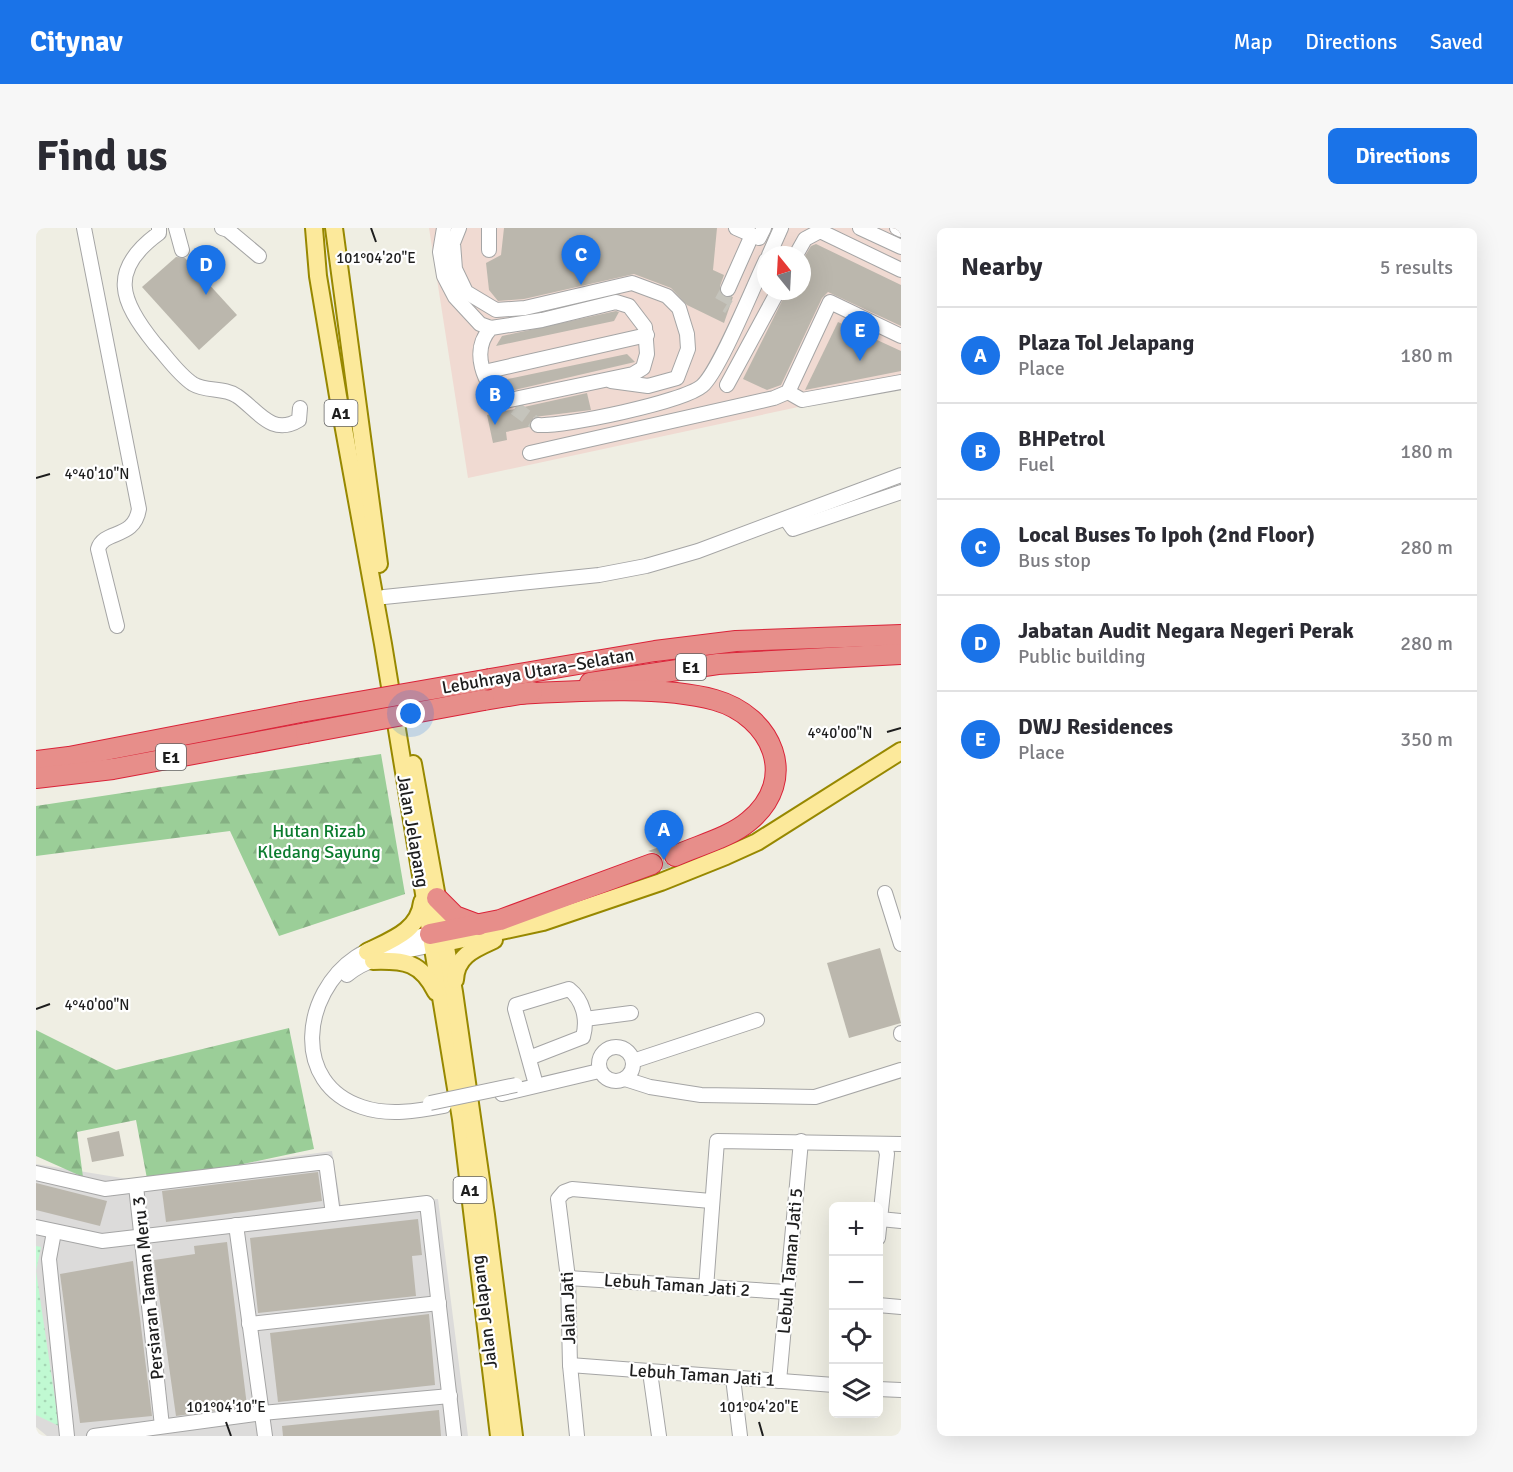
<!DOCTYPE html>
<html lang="en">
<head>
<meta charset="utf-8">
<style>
  body { margin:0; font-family:Signika,sans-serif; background:#f7f7f7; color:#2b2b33 }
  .controls { position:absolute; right:18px; bottom:18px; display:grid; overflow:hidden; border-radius:9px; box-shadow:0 6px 24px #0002 }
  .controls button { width:54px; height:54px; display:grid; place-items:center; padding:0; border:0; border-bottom:2px solid #e1e1e2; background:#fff; color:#2b2b33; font:30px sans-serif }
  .compass { position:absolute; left:721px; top:18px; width:54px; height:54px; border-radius:50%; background:#fff; box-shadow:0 6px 24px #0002; rotate:342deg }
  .you { position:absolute; left:375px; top:486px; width:21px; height:21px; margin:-15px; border:4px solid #fff; border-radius:50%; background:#1a73e8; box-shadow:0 0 0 9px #1a73e833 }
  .badge { display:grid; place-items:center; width:39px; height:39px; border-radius:50%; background:#1a73e8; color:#fff; font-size:20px; font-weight:700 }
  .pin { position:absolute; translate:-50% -50px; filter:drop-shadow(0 2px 3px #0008) }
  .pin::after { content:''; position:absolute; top:32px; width:21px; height:18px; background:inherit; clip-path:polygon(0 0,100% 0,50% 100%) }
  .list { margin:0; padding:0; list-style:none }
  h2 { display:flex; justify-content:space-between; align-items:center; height:78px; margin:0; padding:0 24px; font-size:26px }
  h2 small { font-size:20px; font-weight:400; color:#7c7c81 }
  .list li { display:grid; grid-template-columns:39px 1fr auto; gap:18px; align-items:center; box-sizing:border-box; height:96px; padding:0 24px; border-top:2px solid #e1e1e2 }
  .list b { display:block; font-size:22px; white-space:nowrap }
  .list p { margin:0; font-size:20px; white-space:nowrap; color:#7c7c81 }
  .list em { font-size:20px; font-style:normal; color:#7c7c81 }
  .icon { flex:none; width:33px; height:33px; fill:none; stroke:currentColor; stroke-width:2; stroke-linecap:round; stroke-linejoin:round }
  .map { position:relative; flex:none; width:865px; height:1208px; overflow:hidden; border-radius:9px }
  header { display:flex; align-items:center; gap:36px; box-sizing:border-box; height:84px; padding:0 30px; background:#1a73e8; color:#fff }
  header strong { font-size:28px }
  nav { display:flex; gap:33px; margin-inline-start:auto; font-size:21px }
  .intro { display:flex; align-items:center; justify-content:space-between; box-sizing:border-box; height:144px; padding:0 36px }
  h1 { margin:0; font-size:42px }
  .button { padding:15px 27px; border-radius:9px; background:#1a73e8; color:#fff; font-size:21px; font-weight:700 }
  main { display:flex; gap:36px; padding:0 36px }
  aside { flex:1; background:#fff; border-radius:9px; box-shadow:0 6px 24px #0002 }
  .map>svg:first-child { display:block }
  .residential { fill:#dcdbda }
  .commercial { fill:#f0dad2; fill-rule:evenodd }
  .forest { fill:url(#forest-firs) }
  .park { fill:url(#park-dots) }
  .building { fill:#bbb7ad }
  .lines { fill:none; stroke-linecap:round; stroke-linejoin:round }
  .minor-tunnel { stroke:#c5c4bc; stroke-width:14; stroke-dasharray:14 7; stroke-linecap:butt }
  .minor-casing { stroke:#a5a5a5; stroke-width:16 }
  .major-casing { stroke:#978800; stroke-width:20 }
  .highway-casing { stroke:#da2338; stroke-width:22 }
  .minor { stroke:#fff; stroke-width:14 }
  .major { stroke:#fce99b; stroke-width:16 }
  .highway { stroke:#e78e8a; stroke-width:20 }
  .minor-bridge-casing { stroke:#a5a5a5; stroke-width:16; stroke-linecap:butt }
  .highway-bridge-casing { stroke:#da2338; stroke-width:22; stroke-linecap:butt }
  .minor-bridge { stroke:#fff; stroke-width:14 }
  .highway-bridge { stroke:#e78e8a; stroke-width:20 }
  .ticks { fill:none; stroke:#1e1e1e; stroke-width:2 }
  .labels { text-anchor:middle; stroke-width:4.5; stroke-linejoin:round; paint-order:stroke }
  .shield { fill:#fff; stroke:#626262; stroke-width:1.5 }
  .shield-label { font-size:16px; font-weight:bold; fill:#1e1e1e }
  .street-label { font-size:18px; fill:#1e1e1e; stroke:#fff }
  .park-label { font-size:18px; fill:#0b7c2e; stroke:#fff }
  .ticks-label { font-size:15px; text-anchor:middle; fill:#1e1e1e; stroke:#fff; stroke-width:4.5; stroke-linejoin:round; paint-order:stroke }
</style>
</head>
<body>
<header>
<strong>Citynav</strong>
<nav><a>Map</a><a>Directions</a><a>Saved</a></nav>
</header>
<div class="intro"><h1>Find us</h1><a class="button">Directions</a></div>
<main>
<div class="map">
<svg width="865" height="1208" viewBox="0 0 865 1208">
  <defs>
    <pattern id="forest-firs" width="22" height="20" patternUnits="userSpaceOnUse" patternTransform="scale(1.5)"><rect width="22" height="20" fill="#9bce98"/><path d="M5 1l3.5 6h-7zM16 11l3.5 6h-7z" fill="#85b083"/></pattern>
    <pattern id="park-dots" width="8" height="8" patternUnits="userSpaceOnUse" patternTransform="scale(1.5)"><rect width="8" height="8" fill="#c0f9d2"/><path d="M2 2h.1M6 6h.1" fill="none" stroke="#a5d5b4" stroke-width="1.8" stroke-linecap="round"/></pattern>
  </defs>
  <rect width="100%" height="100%" fill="#efeee3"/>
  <polygon class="residential" points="296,923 305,977 402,971 432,1208 11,1208 0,1199 0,936 92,951"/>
  <path class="commercial" d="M393 0H865V157L432 250ZM730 27H766V63H730Z"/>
  <g class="forest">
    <polygon points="345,526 369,666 243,708 194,603 0,628 0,578"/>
    <polygon points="253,800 278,921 112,956 100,892 41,904 47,949 0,928 0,802 80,842"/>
  </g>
  <polygon class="park" points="0,1018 5,1019 0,1043 23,1198 0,1187"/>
  <g class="building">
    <polygon points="468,0 681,0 677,42 688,47 684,58 685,67 697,69 688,95 651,77 635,60 598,46 488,71 462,73 453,62 450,35 465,27"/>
    <polygon points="780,16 865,57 865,98 792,64 786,70 745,157 731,162 707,151 751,63 766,63 766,33 775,18"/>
    <polygon points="140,29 149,30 201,87 163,122 106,59"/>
    <polygon points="580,83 583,84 578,93 460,118 466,108"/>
    <polygon points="802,94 865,123 865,143 769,162"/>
    <polygon points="591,126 599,134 474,163 462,153"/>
    <polygon points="551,165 555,182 498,189 493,199 470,204 471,212 457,215 451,187"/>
    <polygon points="635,615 627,627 628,633 635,639 626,642 627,632 624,627 612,623"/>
    <polygon points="844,720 865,795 813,810 791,735"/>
    <polygon points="83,903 88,928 56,934 51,910"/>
    <polygon points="282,944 286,973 130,994 126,963"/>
    <polygon points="0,955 71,973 64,998 0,982"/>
    <polygon points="382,991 386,1027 376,1028 380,1068 222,1085 214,1010"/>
    <polygon points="191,1014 211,1178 140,1188 118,1032 159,1026 158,1018"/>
    <polygon points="97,1033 116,1188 44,1195 24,1046"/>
    <polygon points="393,1086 399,1157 242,1174 234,1105"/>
    <polygon points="403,1182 405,1208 247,1208 246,1198"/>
  </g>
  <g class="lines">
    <g class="minor-tunnel">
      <polyline points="692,61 685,74 693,79"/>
      <polyline points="479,180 502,197"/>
    </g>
    <g class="minor-casing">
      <g id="minor">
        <path d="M48 0 103 281C98 312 68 301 62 321L81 398"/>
        <path d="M123 0V5C72 42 84 73 119 116 131 129 142 146 157 156 170 164 188 159 201 168 221 181 235 209 263 192L264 180"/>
        <polyline points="140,0 146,22"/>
        <polyline points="186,0 192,2 223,28"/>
        <path d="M408 0 404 24 408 48 419 69 444 96 455 100 506 92 580 74 593 78 609 99 611 126 607 140 597 146 469 173C447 157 434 122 455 100"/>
        <polyline points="423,0 417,15 419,41 430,64 460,82 489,80 596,55 631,68 643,80 651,106 652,121 641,150 612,158 575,153"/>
        <polyline points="700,0 723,10 728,0"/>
        <polyline points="824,0 865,19"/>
        <polyline points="861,0 865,2"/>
        <polyline points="453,22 453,0"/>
        <polyline points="733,27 745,0"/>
        <polyline points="760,27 769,11 784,3 865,42"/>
        <polyline points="692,61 716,7"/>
        <polyline points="448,144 611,107"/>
        <polyline points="691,157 742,63"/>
        <polyline points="752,164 766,172 865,154"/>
        <path d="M502 197C528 199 647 174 666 158 683 144 718 57 730 32"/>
        <polyline points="494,225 738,170 752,164 794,74 865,108"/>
        <polyline points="750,291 757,301 865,264"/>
        <polyline points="348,369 563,347 610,338 662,323 865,247"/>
        <polyline points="849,665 865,716"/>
        <path d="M394 706C371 711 339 716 320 729 266 765 255 856 326 879 352 888 382 883 408 878"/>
        <path d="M311 747C333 728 368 724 396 717"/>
        <polyline points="549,791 595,785"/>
        <polyline points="865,805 865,806"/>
        <circle cx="580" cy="836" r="17"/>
        <path d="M493 830 547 809C552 791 547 772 533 761L480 777 479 781 499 853"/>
        <polyline points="597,833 721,792"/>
        <polyline points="589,851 614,859 665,867 779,869 865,842"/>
        <polyline points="466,866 563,843"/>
        <polyline points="0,945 69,961 290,934 297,986"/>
        <polyline points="100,958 126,1198"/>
        <polyline points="844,991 865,993"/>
        <polyline points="200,997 229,1208"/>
        <polyline points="0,999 66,1013 391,975 418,1208"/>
        <polyline points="18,1004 13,1031 31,1208"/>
        <polyline points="842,1010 851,926 848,916"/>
        <polyline points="532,1050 751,1064"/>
        <polyline points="670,1060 681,913 865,916"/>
        <polyline points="842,1077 865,1079"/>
        <polyline points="213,1096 403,1075"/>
        <polyline points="534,1137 798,1157"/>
        <polyline points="614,1144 623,1208"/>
        <polyline points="697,1150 704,1208"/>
        <polyline points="743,1153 765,913"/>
        <polyline points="842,1161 865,1162"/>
        <polyline points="58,1208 226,1185 414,1168"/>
        <polyline points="541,1208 534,1137 532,1050 522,971 528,964 536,961 675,973"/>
      </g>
    </g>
    <g class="major-casing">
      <g id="major">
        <polyline points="278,0 282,48 302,168 347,416 425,891 463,1208"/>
        <polyline points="298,0 343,336"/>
        <polyline points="377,536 418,764 450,987 478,1208"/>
        <polyline points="399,717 507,694 625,654 690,628 721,614 865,523"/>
        <path d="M331 724C355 712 383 703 386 674"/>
        <path d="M337 733C369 732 385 734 400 764"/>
        <path d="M419 752C420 728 438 721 458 712"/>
      </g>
    </g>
    <g class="highway-casing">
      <g id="highway">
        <polyline points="454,451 619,423 700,413 865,407"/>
        <polyline points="554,455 682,436 865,426"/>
        <path d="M482 466C539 463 625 457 679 472 736 488 764 551 713 593 693 610 663 617 639 628"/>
        <polyline points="448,472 496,464"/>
        <polyline points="0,533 33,529 265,484"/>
        <polyline points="0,550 77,541 270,505"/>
        <polyline points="401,670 419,688 443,697"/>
        <polyline points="394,706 464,692 616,636"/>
      </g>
    </g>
    <use href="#minor" class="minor"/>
    <use href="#major" class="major"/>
    <use href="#highway" class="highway"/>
    <g class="minor-bridge-casing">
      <polyline id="minor-bridge" points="394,875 480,857"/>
    </g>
    <g class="highway-bridge-casing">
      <g id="highway-bridge">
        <polyline points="265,484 454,451"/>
        <polyline points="270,505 448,472"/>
      </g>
    </g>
    <use href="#minor-bridge" class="minor-bridge"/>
    <use href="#highway-bridge" class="highway-bridge"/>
  </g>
  <path class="ticks" d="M335 0 340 14M0 250 14 246M851 504 865 500M0 781 14 776M190 1194 195 1208M723 1194 727 1208"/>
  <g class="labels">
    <g class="shield">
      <rect x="288.5" y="172" width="33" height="26" rx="4.5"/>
      <rect x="640" y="426" width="30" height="26" rx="4.5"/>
      <rect x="120" y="516" width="30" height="26" rx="4.5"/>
      <rect x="417.5" y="949" width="33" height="26" rx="4.5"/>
    </g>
    <g class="shield-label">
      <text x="305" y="191">A1</text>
      <text x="655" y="445">E1</text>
      <text x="135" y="535">E1</text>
      <text x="434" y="968">A1</text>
    </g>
    <g class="street-label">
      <text transform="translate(502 443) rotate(-10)" y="6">Lebuhraya Utara–Selatan</text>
      <text transform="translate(377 603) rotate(80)" y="6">Jalan Jelapang</text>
      <text transform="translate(754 1033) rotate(-85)" y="6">Lebuh Taman Jati 5</text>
      <text transform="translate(641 1057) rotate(4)" y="6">Lebuh Taman Jati 2</text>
      <text transform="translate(112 1060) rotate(-96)" y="6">Persiaran Taman Meru 3</text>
      <text transform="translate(532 1080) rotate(-92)" y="6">Jalan Jati</text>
      <text transform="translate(448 1084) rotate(-97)" y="6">Jalan Jelapang</text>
      <text transform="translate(666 1147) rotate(4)" y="6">Lebuh Taman Jati 1</text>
    </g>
    <g class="park-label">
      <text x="283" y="609">Hutan Rizab<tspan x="283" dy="21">Kledang Sayung</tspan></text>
    </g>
  </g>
  <g class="ticks-label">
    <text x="340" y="35">101°04'20"E</text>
    <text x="61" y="251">4°40'10"N</text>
    <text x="804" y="510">4°40'00"N</text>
    <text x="61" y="782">4°40'00"N</text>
    <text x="190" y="1184">101°04'10"E</text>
    <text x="723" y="1184">101°04'20"E</text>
  </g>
</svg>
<div class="controls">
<button>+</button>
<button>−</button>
<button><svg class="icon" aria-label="locate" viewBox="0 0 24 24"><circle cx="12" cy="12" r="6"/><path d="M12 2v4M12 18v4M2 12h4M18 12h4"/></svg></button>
<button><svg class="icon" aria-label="layers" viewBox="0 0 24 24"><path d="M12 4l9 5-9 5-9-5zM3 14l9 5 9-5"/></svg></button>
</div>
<svg class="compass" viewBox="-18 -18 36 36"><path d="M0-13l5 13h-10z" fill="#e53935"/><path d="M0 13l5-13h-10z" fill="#7c7c81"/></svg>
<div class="you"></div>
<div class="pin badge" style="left:628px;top:632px">A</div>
<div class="pin badge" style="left:459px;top:197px">B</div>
<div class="pin badge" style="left:545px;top:57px">C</div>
<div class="pin badge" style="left:170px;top:67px">D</div>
<div class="pin badge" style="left:824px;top:133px">E</div>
</div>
<aside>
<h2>Nearby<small>5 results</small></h2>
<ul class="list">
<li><span class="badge">A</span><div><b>Plaza Tol Jelapang</b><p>Place</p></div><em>180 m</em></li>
<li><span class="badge">B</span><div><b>BHPetrol</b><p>Fuel</p></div><em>180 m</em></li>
<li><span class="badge">C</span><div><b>Local Buses To Ipoh (2nd Floor)</b><p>Bus stop</p></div><em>280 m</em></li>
<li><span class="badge">D</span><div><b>Jabatan Audit Negara Negeri Perak</b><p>Public building</p></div><em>280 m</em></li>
<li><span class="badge">E</span><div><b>DWJ Residences</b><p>Place</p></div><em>350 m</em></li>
</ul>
</aside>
</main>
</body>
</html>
